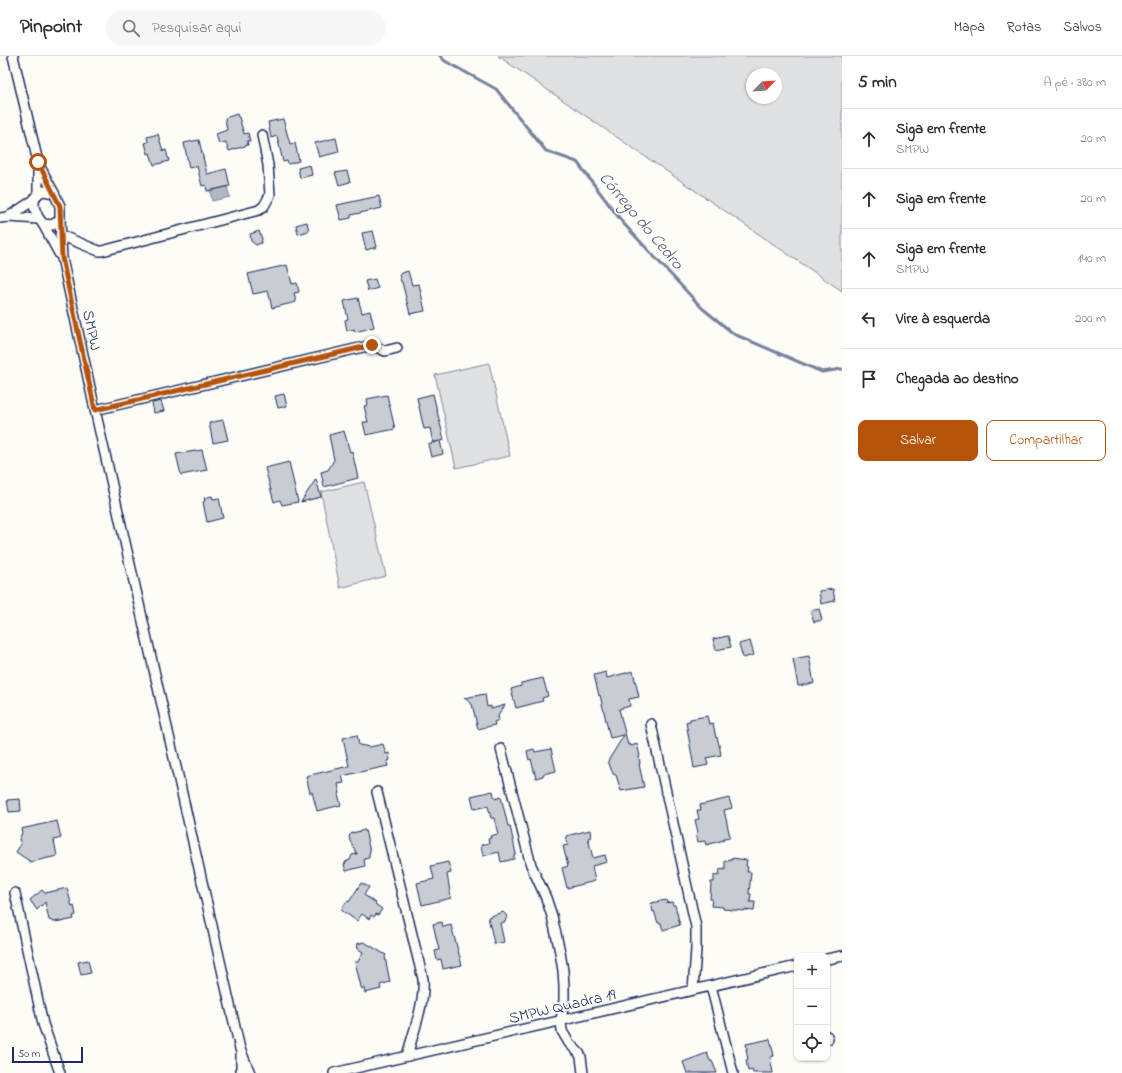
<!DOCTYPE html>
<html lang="pt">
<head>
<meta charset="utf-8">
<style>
  body { margin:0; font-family:"Indie Flower",sans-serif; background:#f7f7f7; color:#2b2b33 }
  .controls { position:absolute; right:12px; bottom:12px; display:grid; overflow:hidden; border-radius:8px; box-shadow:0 1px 3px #0004 }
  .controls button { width:36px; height:36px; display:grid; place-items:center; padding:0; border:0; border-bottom:1px solid #e1e1e2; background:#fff; color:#2b2b33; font:20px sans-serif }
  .compass { position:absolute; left:746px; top:12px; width:36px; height:36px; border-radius:50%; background:#fff; box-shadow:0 1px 3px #0004; rotate:65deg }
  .scale { position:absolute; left:12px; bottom:10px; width:71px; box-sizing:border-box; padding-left:4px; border:2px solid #1b2f5e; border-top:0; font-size:11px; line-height:14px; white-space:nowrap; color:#1b2f5e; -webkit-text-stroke:3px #fdfcf7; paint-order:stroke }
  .stop { position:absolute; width:12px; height:12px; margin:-9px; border:3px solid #b45309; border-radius:50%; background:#fff }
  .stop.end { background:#b45309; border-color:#fff; box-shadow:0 1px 4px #0008 }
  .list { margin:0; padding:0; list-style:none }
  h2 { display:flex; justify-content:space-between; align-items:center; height:52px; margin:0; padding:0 16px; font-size:17px }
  h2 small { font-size:13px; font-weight:400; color:#7c7c81 }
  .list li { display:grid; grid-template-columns:26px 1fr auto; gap:12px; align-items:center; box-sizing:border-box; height:60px; padding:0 16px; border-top:1px solid #e1e1e2 }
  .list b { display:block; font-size:15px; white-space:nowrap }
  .list p { margin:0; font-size:13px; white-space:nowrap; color:#7c7c81 }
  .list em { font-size:13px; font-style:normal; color:#7c7c81 }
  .actions { display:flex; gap:8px; padding:12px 16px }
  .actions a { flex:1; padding:9px 0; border:1px solid #b45309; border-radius:8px; text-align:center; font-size:14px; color:#b45309 }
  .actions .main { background:#b45309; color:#fff }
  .icon { flex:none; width:22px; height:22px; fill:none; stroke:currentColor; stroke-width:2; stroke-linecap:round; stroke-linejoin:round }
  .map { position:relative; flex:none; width:842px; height:1017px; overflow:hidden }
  header { display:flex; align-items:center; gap:24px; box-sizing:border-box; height:56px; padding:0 20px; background:#fff; border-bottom:1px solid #e1e1e2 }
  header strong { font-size:19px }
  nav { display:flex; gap:22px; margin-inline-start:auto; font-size:14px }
  .search { width:280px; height:36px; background:#f7f7f7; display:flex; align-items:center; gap:10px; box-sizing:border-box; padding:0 14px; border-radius:22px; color:#7c7c81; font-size:15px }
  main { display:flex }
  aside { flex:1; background:#fff }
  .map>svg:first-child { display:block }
  .green { fill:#e0e1e3; stroke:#7e88a0; fill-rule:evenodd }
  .water { fill:#b3b8c5; stroke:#76819c }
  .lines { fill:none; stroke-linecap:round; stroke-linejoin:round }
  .stream { stroke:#76819c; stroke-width:3 }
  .building { fill:#c9ccd3; stroke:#1b2f5e }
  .minor-casing { stroke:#1b2f5e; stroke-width:12 }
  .minor { stroke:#fdfcf7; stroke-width:9 }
  .route { stroke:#b45309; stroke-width:5 }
  .labels { text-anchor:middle; stroke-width:3.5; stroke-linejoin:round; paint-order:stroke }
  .street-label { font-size:16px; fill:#1b2f5e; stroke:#fdfcf7 }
  .water-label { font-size:17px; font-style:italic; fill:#49587d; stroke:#fdfcf7 }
</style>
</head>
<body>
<header>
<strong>Pinpoint</strong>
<div class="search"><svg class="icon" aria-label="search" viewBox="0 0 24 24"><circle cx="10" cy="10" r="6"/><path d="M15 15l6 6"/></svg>Pesquisar aqui</div>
<nav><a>Mapa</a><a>Rotas</a><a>Salvos</a></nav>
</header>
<main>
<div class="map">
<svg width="842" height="1017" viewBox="0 0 842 1017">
  <rect width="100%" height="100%" fill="#fdfcf7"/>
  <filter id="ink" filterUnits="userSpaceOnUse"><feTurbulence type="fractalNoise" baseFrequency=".025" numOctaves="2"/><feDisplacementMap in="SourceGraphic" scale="8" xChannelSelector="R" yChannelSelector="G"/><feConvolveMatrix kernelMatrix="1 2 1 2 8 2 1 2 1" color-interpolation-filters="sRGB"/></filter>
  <g filter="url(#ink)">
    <g class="green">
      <path d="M498 0H842V235ZM752 18H776V42H752Z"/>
      <polygon points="489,307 510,400 456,412 435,319"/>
      <polygon points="364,426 386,520 340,532 321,436"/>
    </g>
    <polygon class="water" points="227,131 230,141 212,145 210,135"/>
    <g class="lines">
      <polyline class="stream" points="440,0 445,5 496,33 546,95 577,106 623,167 702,252 734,278 822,316 842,313"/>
    </g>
    <g class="building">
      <polygon points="237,58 238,61 239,61 244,78 248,77 250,85 247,85 248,89 229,95 226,86 219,88 216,78 227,74 225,62"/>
      <polygon points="283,63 290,88 295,87 299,105 288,108 287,105 283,106 277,80 271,82 268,66"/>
      <polygon points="158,78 163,95 166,94 169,105 154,109 150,97 148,98 145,87 148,86 147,81"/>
      <polygon points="336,82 339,96 319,101 315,87"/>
      <polygon points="199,84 207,118 226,113 230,130 207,135 206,129 202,130 197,110 189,112 184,87"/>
      <polygon points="310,109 312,119 300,122 298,112"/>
      <polygon points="347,115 350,126 339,129 335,117"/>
      <polygon points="379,140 382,152 351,159 351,162 341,164 337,149"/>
      <polygon points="307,166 309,175 298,178 296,169"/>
      <polygon points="259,175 262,183 261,187 256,189 251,185 250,178"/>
      <polygon points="373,175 377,191 366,194 362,177"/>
      <polygon points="287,209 292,228 297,227 299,236 294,237 296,246 272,252 268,235 253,238 248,218"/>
      <polygon points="408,215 412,229 419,228 425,255 410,258 402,226 401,226 399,218"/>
      <polygon points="375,223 378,232 368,235 365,225"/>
      <polygon points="358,242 362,257 370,255 374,271 355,276 354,273 347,275 345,264 348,263 344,245"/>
      <polygon points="284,338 287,350 278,352 275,340"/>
      <polygon points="433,338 444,384 440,385 443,398 431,401 428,388 439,385 433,387 430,372 424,373 417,342"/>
      <polygon points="387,339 395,373 366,379 363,366 368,366 364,350 368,349 367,343"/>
      <polygon points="161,345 164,355 154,357 152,347"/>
      <polygon points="223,364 228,384 213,387 209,367"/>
      <polygon points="344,375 350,396 352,395 358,422 324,431 321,416 328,414 334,404 329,379"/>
      <polygon points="202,394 207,414 181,419 176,398"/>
      <polygon points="289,406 298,446 282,449 280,444 274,446 265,412"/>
      <polygon points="316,423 321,441 301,446"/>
      <polygon points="212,440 213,443 219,442 223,462 207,466 203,446 205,445 204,442"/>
      <polygon points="833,533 835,545 821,548 819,535"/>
      <polygon points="819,553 822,564 814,566 811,555"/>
      <polygon points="728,580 731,591 716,594 713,583"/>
      <polygon points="750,585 754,599 743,602 739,588"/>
      <polygon points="809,600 814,627 798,630 793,603"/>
      <polygon points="633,615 639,641 629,643 630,650 619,653 628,689 630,688 631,690 637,688 640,700 639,700 640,708 639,708 644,731 621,735 616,719 613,718 608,705 624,679 610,682 600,639 599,640 594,619 606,616 607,622"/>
      <polygon points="543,622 548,640 542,642 543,645 516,652 511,633 521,630 521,627"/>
      <polygon points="485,638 487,651 491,650 491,653 505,649 498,660 499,664 494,666 495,669 478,673 472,648 464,642"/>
      <polygon points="707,660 709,668 713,667 716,682 717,681 720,693 721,699 706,702 708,709 694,712 686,666 690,665 690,663"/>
      <polygon points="357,679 359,689 370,691 383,688 386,698 389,697 390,704 387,705 388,710 342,720 344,727 338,728 340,738 338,738 341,749 317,755 312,736 310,737 306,720 349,710 343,682"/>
      <polygon points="534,693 535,696 551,693 556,715 543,718 543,720 536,722 531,703 529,704 527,695"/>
      <polygon points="493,735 495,743 501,741 508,770 510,770 516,798 514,799 514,803 501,806 499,796 483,800 481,789 489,787 488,783 491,782 490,780 498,778 494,762 491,762 488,750 474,753 471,740"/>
      <polygon points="729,742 732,752 724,754 730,781 724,782 724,784 706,789 705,785 698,786 696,777 698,776 695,764 699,763 697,754 701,754 700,749"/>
      <polygon points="20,743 21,755 9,756 7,744"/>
      <polygon points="57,765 61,782 54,784 57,800 31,806 16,796 21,788 19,783 22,777 21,773"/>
      <polygon points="365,774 370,796 369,798 369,802 364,803 365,810 346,815 344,808 346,807 345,806 350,804 352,799 357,798 350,785 349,780 352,777"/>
      <polygon points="590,774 591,781 588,782 593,802 605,799 607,806 592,810 595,825 567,832 562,812 568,810 563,790 568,789 566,780"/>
      <polygon points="732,802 747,804 746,810 748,811 747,816 751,816 749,838 751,838 750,846 755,846 754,855 744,854 744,855 723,853 723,851 711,850 712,843 710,843 711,826 714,826 714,819 719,820 720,813 725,814 725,805 729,805 729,803 732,804"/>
      <polygon points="448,806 451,817 447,818 451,842 422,849 417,827 434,823 431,810"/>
      <polygon points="361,827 369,831 364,839 376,847 375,848 382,853 378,859 376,858 374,861 371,859 369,863 362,858 357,865 341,854 347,845 349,846"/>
      <polygon points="67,832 72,851 74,850 76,859 73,860 74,863 60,866 60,865 54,866 49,864 45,846 37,854 30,844 42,834 45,837"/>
      <polygon points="666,844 667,847 672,846 673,849 675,849 680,869 663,874 661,867 658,867 654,855 653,856 651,847"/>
      <polygon points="503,856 507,860 505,866 500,867 504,886 495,888 495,887 494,887 488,861"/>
      <polygon points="442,866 443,871 451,869 462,909 443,913 441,903 437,904 435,895 439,894 433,868"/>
      <polygon points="364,886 386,899 385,901 390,926 380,929 381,933 365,937 364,932 362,933 361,931 355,906 358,906 363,896 358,893 357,888"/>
      <polygon points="88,904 91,917 81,919 78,906"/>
      <polygon points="770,983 774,1000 770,1001 773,1017 753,1017 752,1014 748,1015 746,1004 748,1004 746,993 747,993 746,988"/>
      <polygon points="707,997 710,1005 712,1005 717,1017 687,1017 683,1006"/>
    </g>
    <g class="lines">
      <g class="minor-casing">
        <g id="minor">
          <polyline points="13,0 38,106 38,138"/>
          <polyline points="38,107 54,137"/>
          <path d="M44 135 54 137 60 150V163L53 169 43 168C37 161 29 146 38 138 39 136 42 136 44 135Z"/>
          <polyline points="8,161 34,144"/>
          <polyline points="0,162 8,161 39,163"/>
          <polyline points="60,163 62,202 95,354 240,993 250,1017"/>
          <polyline points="43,168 60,199"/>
          <polyline points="60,179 99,195 102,195 259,154 264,150 270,139 268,109 262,79"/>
          <polyline points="95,354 372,289 385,295 397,292"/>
          <polyline points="651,668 696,871 696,893 693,934"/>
          <polyline points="501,693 531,809 546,842 552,860 560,896 563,915 564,930 564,944 561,965 562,975 569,987 579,997 581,1001 583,1017"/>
          <path d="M377 736 423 923C425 947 413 977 407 1000"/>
          <polyline points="15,837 43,968 60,1017"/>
          <polyline points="827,903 842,900"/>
          <polyline points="711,930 733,1017"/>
          <polyline points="827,980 828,983"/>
          <polyline points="241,998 241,1017"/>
          <polyline points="334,1017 797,910"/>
        </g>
      </g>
      <use href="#minor" class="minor"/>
    </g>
  </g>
  <g class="lines" filter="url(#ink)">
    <polyline class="route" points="38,106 60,150 62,202 95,354 372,289"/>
  </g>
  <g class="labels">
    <g class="street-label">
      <text transform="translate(93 274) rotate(78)" y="6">SMPW</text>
      <text transform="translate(562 949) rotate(-13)" y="6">SMPW Quadra 19</text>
    </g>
    <g class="water-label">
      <text transform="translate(642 164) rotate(50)" y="6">Córrego do Cedro</text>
    </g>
  </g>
</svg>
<div class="controls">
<button>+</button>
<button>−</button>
<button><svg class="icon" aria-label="locate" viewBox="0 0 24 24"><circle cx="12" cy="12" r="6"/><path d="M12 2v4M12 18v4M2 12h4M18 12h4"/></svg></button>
</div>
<svg class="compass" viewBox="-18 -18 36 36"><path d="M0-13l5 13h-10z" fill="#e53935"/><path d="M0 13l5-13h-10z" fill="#7c7c81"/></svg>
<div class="scale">50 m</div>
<div class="stop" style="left:38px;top:106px"></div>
<div class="stop end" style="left:372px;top:289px"></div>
</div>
<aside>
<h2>5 min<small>A pé · 380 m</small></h2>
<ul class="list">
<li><svg class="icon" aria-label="ahead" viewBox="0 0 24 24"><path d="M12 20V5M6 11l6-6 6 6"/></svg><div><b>Siga em frente</b><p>SMPW</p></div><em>20 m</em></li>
<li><svg class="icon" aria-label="ahead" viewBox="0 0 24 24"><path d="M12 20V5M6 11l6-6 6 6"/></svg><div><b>Siga em frente</b></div><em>20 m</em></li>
<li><svg class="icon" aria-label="ahead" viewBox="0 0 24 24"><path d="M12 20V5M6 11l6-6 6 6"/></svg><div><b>Siga em frente</b><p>SMPW</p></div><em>140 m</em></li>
<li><svg class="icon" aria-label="left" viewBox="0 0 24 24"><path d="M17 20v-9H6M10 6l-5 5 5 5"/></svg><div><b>Vire à esquerda</b></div><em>200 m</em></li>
<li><svg class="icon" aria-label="arrive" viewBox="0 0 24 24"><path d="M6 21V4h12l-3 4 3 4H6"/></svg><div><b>Chegada ao destino</b></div></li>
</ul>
<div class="actions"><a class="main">Salvar</a><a>Compartilhar</a></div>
</aside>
</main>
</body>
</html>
